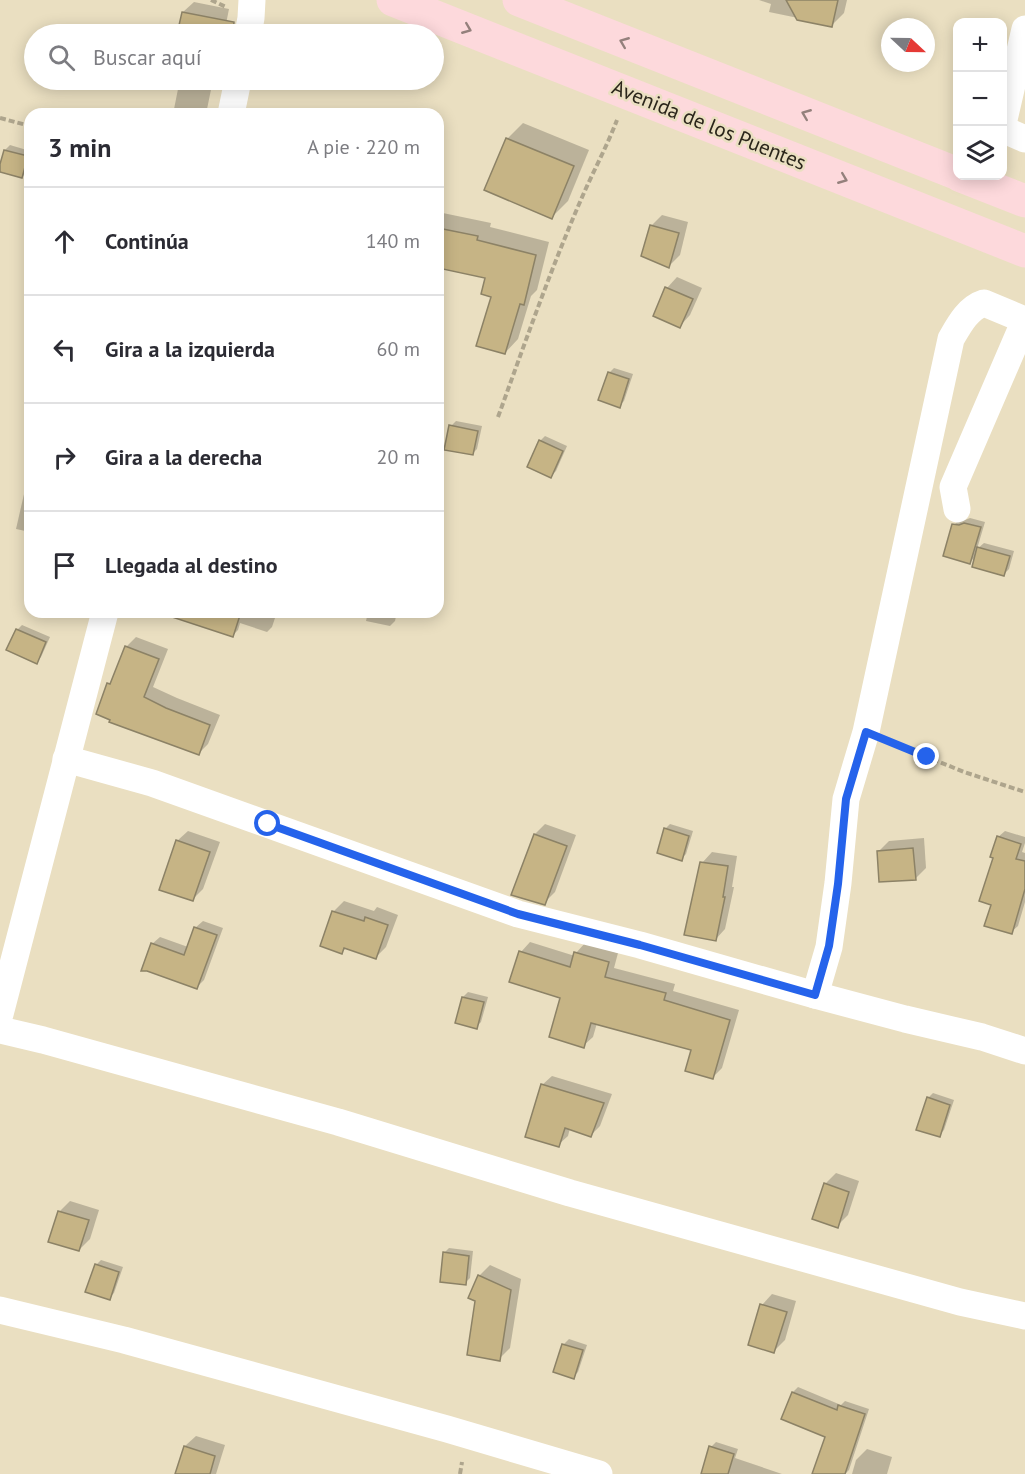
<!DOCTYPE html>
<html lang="es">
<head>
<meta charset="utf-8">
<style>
  body { margin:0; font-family:"PT Sans",sans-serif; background:#f7f7f7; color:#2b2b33 }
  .controls { position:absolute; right:18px; top:18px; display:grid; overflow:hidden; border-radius:12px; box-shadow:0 3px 15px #0003 }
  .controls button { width:54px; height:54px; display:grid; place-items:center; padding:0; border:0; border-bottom:2px solid #e1e1e2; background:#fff; color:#2b2b33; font:30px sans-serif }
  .compass { position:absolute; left:881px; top:18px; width:54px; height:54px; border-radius:50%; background:#fff; box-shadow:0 3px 15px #0003; rotate:112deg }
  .stop { position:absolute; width:18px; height:18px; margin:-14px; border:4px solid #2563eb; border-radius:50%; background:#fff }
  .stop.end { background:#2563eb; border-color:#fff; box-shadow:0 2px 6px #0008 }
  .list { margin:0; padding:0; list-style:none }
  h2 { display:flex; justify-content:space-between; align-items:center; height:78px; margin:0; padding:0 24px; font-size:26px }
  h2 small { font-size:20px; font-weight:400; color:#7c7c81 }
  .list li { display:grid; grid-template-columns:39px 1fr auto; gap:18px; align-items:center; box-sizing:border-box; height:108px; padding:0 24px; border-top:2px solid #e1e1e2 }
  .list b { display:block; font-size:22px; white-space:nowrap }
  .list em { font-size:20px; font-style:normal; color:#7c7c81 }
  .icon { flex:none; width:33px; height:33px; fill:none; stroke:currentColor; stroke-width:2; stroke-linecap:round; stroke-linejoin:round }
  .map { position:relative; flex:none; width:1025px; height:1474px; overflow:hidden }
  .search { position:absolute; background:#fff; box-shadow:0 3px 15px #0003; left:24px; top:24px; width:420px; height:66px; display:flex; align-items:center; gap:15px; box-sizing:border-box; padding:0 21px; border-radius:33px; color:#7c7c81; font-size:22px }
  .panel { position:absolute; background:#fff; box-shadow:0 3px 15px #0003; left:24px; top:108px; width:420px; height:510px; border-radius:18px }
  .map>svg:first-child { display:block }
  .shadow { fill:#0003 }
  .building { fill:#c6b485; stroke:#8c8266; stroke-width:1.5 }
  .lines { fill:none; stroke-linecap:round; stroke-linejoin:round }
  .path { stroke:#aea58d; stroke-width:4; stroke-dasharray:6 3; stroke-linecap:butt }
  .minor { stroke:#fff; stroke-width:27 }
  .major { stroke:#fdd9dc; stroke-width:33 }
  .oneway { stroke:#94807c }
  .route { stroke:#2563eb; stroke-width:8 }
  .labels { text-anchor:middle; stroke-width:5; stroke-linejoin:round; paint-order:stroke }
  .street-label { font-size:21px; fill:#2b261b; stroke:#eadfc1 }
</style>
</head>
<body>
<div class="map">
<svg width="1025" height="1474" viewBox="0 0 1025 1474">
  <rect width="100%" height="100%" fill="#eadfc1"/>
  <g class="shadow">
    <polygon points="759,0 847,0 844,13 832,25 769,12 771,4"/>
    <polygon points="194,2 229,9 224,34 179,34 183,12"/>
    <polygon points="170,80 213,80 206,114 173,114 179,84 169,82"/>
    <polygon points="523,123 589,150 568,201 552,217 507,139"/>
    <polygon points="10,145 30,151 30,160 27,172 22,177 0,170 5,150"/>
    <polygon points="438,212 491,223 490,227 549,242 537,290 531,296 518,339 505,353 492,296 487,277 438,266"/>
    <polygon points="662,215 688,222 680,255 669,266 651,226"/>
    <polygon points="677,277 702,288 690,315 680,326 655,315 667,288"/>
    <polygon points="614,368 633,374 624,401 619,406 609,373"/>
    <polygon points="456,421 482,426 477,449 472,454 451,426"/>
    <polygon points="545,436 567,446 556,471 551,476 540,441"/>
    <polygon points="30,468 30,532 16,529"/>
    <polygon points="970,518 985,522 977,549 984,543 1014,551 1009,569 1004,574 976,556 970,562 954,525 959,520 965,520"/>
    <polygon points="215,612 277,612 272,627 267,632 240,623 238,630 233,635"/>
    <polygon points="368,612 397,612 395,621 390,626 366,621"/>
    <polygon points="22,625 50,637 41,657 36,662 17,630"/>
    <polygon points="136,637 168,649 153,687 177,698 220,715 208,744 198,754 109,684 114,679 126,647"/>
    <polygon points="545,824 576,835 555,892 544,903 535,834"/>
    <polygon points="670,824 693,831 686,854 681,859 665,829"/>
    <polygon points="188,831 220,842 203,889 193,899 177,841"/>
    <polygon points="1005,831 1025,837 1025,843 1022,852 1025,853 1025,902 1018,926 1011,932 993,904 995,857 998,837"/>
    <polygon points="924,838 926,868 915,879 878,852 889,841"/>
    <polygon points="712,852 737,856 732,887 734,887 725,929 715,940 702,863"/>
    <polygon points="344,901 374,911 377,907 398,915 386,947 376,957 347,947 342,952 322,945 334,911"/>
    <polygon points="203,921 223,928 204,980 196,988 152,944 160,937 188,947 195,928"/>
    <polygon points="530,942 575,956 576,953 585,943 618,953 614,968 675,984 673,991 739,1010 722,1068 712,1078 692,1049 597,1023 593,1037 583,1046 562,997 521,952"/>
    <polygon points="468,992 488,997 481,1022 476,1027 463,997"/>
    <polygon points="552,1076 612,1094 600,1126 590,1136 570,1128 568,1136 558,1145 542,1085"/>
    <polygon points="933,1093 954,1100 944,1130 939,1135 928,1098"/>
    <polygon points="836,1173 859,1181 848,1215 837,1226 825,1184"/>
    <polygon points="70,1201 99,1210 90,1239 79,1250 59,1212"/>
    <polygon points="449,1248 473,1251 470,1278 465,1283 444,1253"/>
    <polygon points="101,1260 123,1267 114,1293 109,1298 96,1265"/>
    <polygon points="490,1265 521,1279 510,1348 499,1359 479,1276"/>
    <polygon points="772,1294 796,1301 785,1340 774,1351 762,1305"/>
    <polygon points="569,1339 587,1345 578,1372 573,1377 555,1371 564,1344"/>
    <polygon points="798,1387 841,1405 845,1401 869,1409 849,1470 845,1474 841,1474 827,1436 783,1419 793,1392"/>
    <polygon points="196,1436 225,1445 216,1474 176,1474 185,1446"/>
    <polygon points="716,1442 738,1449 735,1458 782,1474 703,1474 711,1447"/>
    <polygon points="867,1449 892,1457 887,1474 852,1474 856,1460"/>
  </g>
  <g class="building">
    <polygon points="786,0 838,0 832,27 797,20"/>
    <polygon points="182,12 234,22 233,34 177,34"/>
    <polygon points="506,138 574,166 552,219 484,190"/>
    <polygon points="4,150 28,156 22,178 0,172 0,164"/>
    <polygon points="650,225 679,233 669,268 641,256"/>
    <polygon points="438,228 478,236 477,240 536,255 524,305 520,304 505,354 476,346 491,297 481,294 485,278 438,268"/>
    <polygon points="665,287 693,299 680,328 653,316"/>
    <polygon points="608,372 629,379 620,408 598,400"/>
    <polygon points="449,425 478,431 473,455 444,450"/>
    <polygon points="539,440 563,451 551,478 527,467"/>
    <polygon points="964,523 981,527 970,564 943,556 952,524 959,525"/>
    <polygon points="977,547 1010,556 1004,576 972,567"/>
    <polygon points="172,612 241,612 233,637 172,617"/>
    <polygon points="16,629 46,642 37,664 6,650"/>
    <polygon points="125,646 159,659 144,697 166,708 210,725 199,755 109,722 110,720 96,714 107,683 110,684"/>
    <polygon points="664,828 689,836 682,861 657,853"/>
    <polygon points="534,834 567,846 545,905 511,895"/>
    <polygon points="997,836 1021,844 1016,859 1025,861 1025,889 1012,934 984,926 991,905 979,901 993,858 990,857"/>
    <polygon points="176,840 210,852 193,901 159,890"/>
    <polygon points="913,848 916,880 879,882 877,851"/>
    <polygon points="700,862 728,866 723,897 725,897 716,941 684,935"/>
    <polygon points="332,911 364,921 365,917 388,925 376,959 344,948 342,954 320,946"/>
    <polygon points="194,927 217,935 197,989 147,971 141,971 151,943 184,955"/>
    <polygon points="519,951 570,967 574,952 609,962 605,977 666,993 664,1000 730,1020 713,1079 685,1071 691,1050 591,1023 584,1048 549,1037 560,998 509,982"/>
    <polygon points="462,997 484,1002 477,1029 455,1023"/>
    <polygon points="541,1084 604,1103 591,1137 565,1128 559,1147 525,1137"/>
    <polygon points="927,1097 950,1105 940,1137 916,1130"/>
    <polygon points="824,1183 849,1192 838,1228 812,1219"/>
    <polygon points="58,1211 89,1220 79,1251 48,1242"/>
    <polygon points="443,1252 469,1256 466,1285 440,1282"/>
    <polygon points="95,1264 119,1272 110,1300 85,1292"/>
    <polygon points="478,1275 511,1290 500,1361 467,1355 475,1301 468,1298"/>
    <polygon points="760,1304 787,1312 774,1353 748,1345"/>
    <polygon points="562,1344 583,1350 574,1379 553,1372"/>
    <polygon points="792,1392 837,1410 838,1405 865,1414 845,1474 812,1474 825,1437 781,1419"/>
    <polygon points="184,1446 215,1456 210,1474 175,1474"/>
    <polygon points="709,1446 734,1454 728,1474 701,1474"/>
  </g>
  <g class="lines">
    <g class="path">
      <polyline points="211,0 226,7"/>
      <polyline points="0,118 30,126"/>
      <path d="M498 417C525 343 551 268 583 195 594 170 607 146 617 120"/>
      <polyline points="891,742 964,772 1025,792"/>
      <polyline points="460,1474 462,1462"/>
    </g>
    <g class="minor">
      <polyline points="248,34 251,18 252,0"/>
      <polyline points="231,114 238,80"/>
      <polyline points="1002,128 1025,29"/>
      <polyline points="1002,129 1025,139"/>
      <polyline points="957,509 953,487 1025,320"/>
      <polyline points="66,759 152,783 518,914 640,945 815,995 905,1019 982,1037 1025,1051"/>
      <path d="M815 995 829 947 838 883 846 799 866 732 951 339C959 325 968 308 984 303L1025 320"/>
      <polyline points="0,1014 105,612"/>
      <polyline points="0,1030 43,1040 338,1122 570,1193 960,1302 1025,1316"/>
      <polyline points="0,1310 124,1340 447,1429 599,1474"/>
    </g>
    <g class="major">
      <polyline points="393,0 1025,251"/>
      <polyline points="519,0 958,174"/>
      <polyline points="961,176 1025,201"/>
    </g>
  </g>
  <defs><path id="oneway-chevron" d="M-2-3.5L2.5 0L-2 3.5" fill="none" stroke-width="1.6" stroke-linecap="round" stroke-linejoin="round" transform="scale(1.5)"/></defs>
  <g class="oneway">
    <use href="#oneway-chevron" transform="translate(467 29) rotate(22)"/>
    <use href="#oneway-chevron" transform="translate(624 42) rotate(-158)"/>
    <use href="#oneway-chevron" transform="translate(806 114) rotate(-158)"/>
    <use href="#oneway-chevron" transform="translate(843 179) rotate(22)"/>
  </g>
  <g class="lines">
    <polyline class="route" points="268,824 518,914 640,945 815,995 829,946 838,884 846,799 866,732 927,757"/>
  </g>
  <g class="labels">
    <g class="street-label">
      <text transform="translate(709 125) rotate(22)" y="7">Avenida de los Puentes</text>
    </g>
  </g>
</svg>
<div class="controls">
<button>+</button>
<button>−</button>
<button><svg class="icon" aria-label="layers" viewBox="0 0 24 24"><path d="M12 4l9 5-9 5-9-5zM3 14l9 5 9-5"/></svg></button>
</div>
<svg class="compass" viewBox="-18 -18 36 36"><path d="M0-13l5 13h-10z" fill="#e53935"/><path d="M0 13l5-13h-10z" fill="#7c7c81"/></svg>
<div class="stop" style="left:268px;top:824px"></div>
<div class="stop end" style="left:927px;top:757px"></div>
<div class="search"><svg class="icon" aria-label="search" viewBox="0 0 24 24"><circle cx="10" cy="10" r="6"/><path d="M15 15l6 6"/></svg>Buscar aquí</div>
<section class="panel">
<h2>3 min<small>A pie · 220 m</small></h2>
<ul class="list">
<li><svg class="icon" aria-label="ahead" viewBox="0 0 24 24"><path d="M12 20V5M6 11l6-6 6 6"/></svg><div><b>Continúa</b></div><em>140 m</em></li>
<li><svg class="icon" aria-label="left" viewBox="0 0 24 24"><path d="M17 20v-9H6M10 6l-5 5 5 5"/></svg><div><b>Gira a la izquierda</b></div><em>60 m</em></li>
<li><svg class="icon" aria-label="right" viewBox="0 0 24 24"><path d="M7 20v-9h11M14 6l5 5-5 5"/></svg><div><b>Gira a la derecha</b></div><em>20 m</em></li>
<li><svg class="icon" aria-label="arrive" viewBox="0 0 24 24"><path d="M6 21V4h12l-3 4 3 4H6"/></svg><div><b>Llegada al destino</b></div></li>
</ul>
</section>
</div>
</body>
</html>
